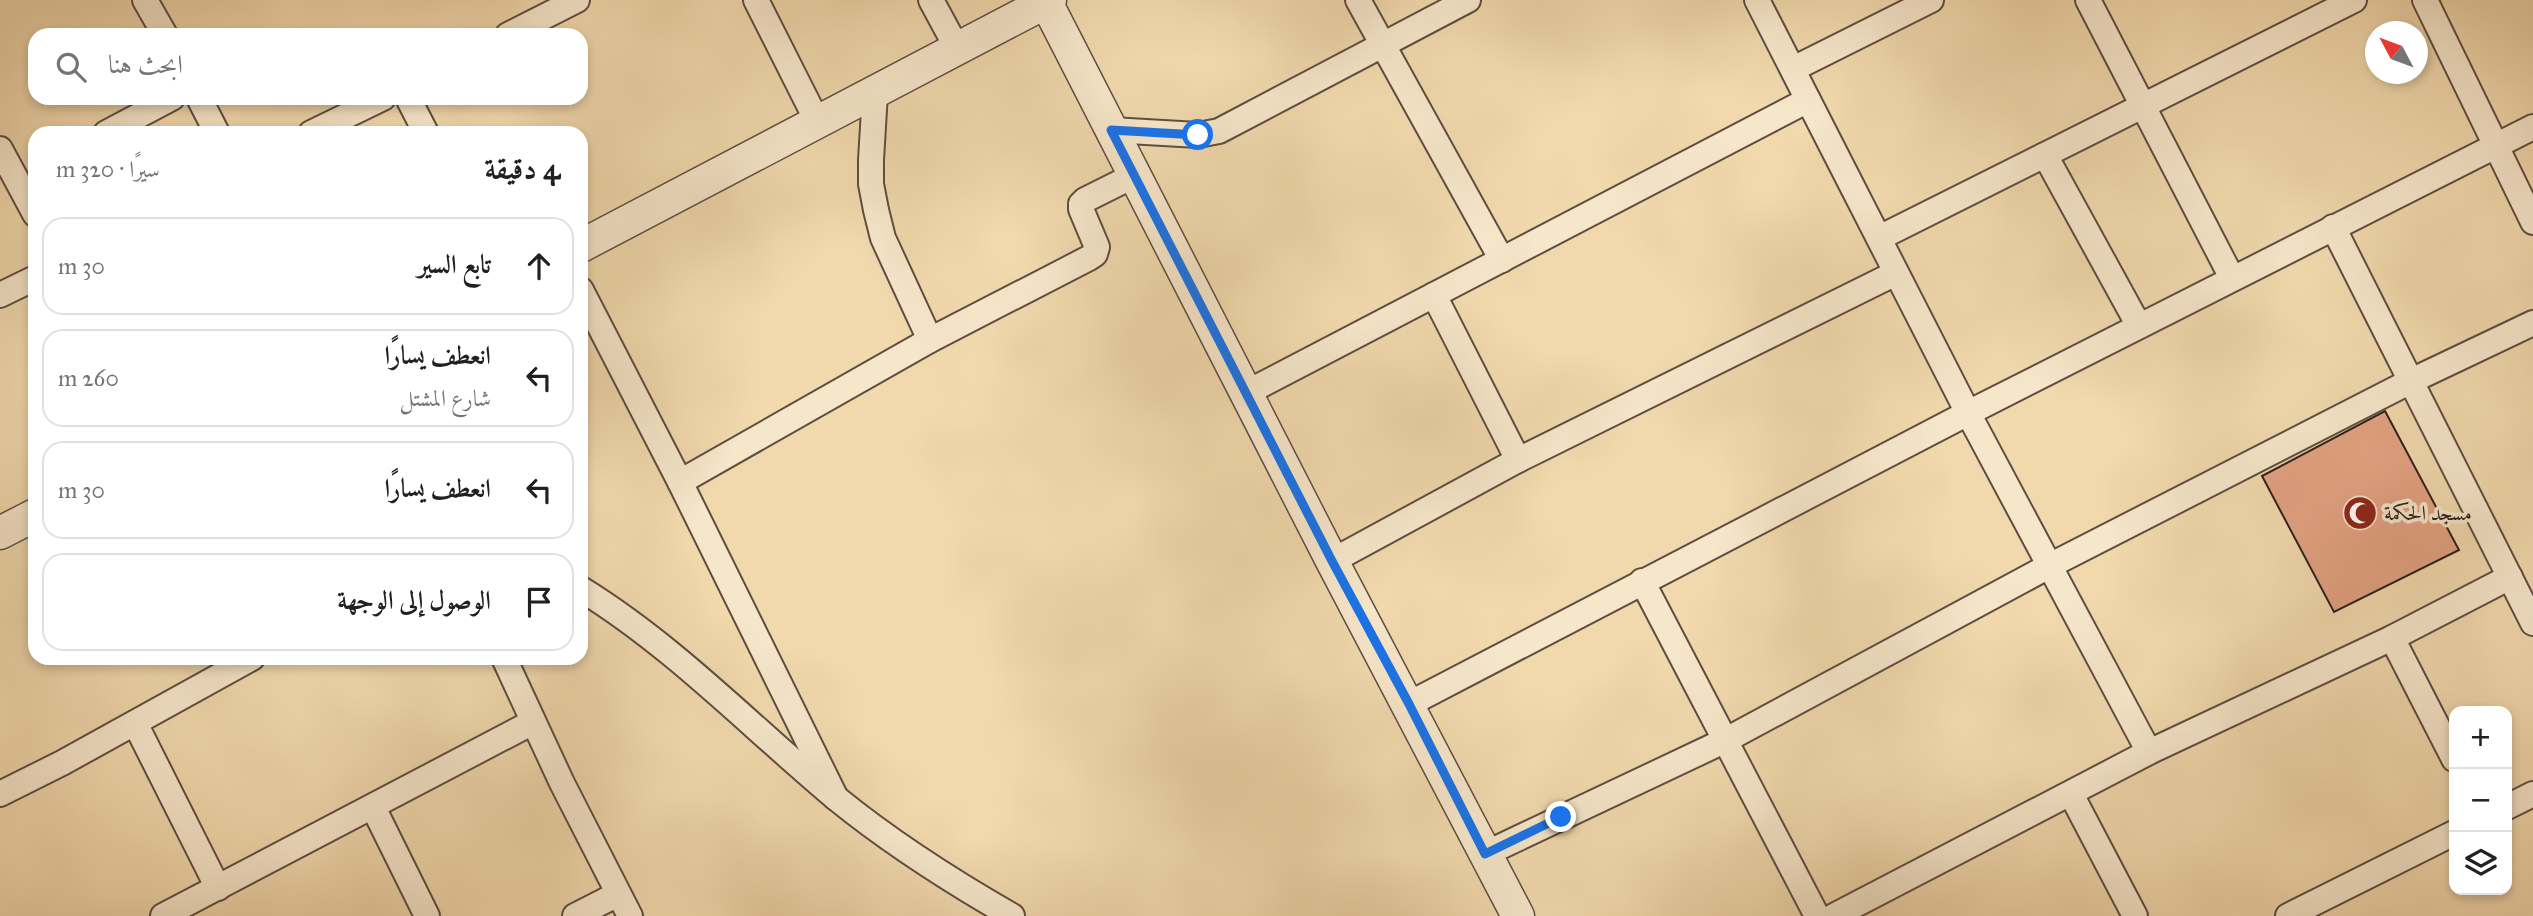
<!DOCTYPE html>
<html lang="ar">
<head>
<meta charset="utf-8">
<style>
  body { margin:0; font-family:"IM FELL Great Primer",Amiri,serif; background:#f6f6f6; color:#202124; direction:rtl }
  .controls { position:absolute; right:21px; bottom:21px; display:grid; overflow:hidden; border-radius:14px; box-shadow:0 4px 10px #0003 }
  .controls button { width:63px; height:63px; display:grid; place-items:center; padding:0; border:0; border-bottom:2px solid #e0e0e0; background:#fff; color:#202124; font:35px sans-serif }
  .compass { position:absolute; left:2365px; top:21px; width:63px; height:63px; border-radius:50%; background:#fff; box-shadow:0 4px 10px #0003; rotate:311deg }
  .stop { position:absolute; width:21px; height:21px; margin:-16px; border:5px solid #1a73e8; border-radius:50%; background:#fff }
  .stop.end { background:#1a73e8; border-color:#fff; box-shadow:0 2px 7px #0008 }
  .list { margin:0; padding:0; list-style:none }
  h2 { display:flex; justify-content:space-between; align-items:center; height:91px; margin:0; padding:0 28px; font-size:30px }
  h2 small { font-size:23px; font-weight:400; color:#757577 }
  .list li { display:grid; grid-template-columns:46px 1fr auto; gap:21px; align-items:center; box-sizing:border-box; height:98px; margin:0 14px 14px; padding:0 14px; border:2px solid #e0e0e0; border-radius:21px }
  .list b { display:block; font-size:26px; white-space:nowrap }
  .list p { margin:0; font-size:23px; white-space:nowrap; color:#757577 }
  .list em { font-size:23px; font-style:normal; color:#757577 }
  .icon { flex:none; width:38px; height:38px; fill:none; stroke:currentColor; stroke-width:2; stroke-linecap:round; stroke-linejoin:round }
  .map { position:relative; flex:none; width:2533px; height:916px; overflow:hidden; direction:ltr }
  .search { position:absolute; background:#fff; box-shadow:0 4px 10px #0003; left:28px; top:28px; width:560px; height:77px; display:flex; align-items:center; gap:18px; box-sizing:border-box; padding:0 24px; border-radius:21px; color:#757577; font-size:26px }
  .panel { position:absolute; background:#fff; box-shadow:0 4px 10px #0003; left:28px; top:126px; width:560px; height:539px; border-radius:21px; direction:rtl }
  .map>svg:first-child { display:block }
  .building { fill:#e2a182; stroke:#2d201b; stroke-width:2 }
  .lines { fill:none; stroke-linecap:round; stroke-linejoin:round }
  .minor-casing { stroke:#5e4e40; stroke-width:28 }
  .tertiary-casing { stroke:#5e4e40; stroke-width:35 }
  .minor { stroke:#f6e6ca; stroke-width:24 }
  .tertiary { stroke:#f6e6ca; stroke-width:32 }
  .route { stroke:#1a73e8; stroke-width:9 }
  .labels { text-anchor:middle; stroke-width:7; stroke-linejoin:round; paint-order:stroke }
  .poi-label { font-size:21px; fill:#2d201b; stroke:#f6e6ca; text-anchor:start }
</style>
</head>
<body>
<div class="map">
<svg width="2533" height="916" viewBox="0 0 2533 916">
  <rect width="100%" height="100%" fill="#f1d8ad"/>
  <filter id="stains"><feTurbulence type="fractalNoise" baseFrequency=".00286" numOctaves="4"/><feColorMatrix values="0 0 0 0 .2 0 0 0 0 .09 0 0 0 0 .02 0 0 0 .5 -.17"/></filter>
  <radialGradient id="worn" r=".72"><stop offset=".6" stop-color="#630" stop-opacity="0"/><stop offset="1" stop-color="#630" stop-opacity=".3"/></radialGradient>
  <polygon class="building" points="2385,411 2459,550 2334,612 2262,476"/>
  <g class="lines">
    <g class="minor-casing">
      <g id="minor">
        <polyline points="145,0 165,35"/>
        <polyline points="756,0 818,123"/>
        <polyline points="931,0 958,50"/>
        <polyline points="1358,0 1502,260"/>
        <polyline points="1757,0 1968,413 2149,752"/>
        <polyline points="2088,0 2232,278"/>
        <polyline points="2425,0 2533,222"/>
        <polyline points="508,35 577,0"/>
        <polyline points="1793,69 1931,0"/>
        <polyline points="875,93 871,160 871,184 876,210 883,238 930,340"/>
        <polyline points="199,98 217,133"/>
        <polyline points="408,98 426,133"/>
        <polyline points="1111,130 1198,135 1219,131 1468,0"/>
        <polyline points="106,133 172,98"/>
        <polyline points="311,133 383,98"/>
        <polyline points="0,149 35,214"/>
        <polyline points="2045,155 2139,326"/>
        <polyline points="2333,227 2533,623"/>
        <polyline points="1879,238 2354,0"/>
        <polyline points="581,290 680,482 836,798"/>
        <polyline points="0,295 35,278"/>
        <polyline points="1434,295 1518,460"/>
        <polyline points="1246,393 1808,100"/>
        <polyline points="680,482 930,340 1089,258 1095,254 1097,247 1081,209 1081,204 1085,200 1135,175"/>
        <polyline points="1332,561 1518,460 1896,273"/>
        <polyline points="1642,581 1817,916"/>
        <path d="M581 589C675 647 751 727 836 798 890 842 951 881 1012 916"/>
        <polyline points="2392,638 2454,759"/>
        <polyline points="504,658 562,783 630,916"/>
        <polyline points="1409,704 1968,413 2533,127"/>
        <polyline points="135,723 218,888"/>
        <polyline points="0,794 62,763 252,658"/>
        <polyline points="2071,794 2135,916"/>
        <polyline points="373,807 427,916"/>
        <polyline points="2507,807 2533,794"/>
        <polyline points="1485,854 1726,740 2051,565 2411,381 2533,323"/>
        <polyline points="163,916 533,722"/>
        <polyline points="575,916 618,894"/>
        <polyline points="1834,916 2149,752 2392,638 2510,577"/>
        <polyline points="2288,916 2454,833"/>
      </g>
    </g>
    <g class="tertiary-casing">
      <g id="tertiary">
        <polyline points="1045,0 1332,561 1518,916"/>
        <polyline points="581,246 1050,0"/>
        <polyline points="0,533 35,515"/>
      </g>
    </g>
    <use href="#minor" class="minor"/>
    <use href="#tertiary" class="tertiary"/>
  </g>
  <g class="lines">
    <polyline class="route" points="1198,135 1111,130 1332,561 1409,704 1485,854 1561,817"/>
  </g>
  <defs>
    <g id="mosque-disc" transform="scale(1.75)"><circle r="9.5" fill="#8f2418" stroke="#f6e6ca"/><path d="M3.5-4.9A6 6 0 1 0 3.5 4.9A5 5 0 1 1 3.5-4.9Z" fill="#fff"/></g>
  </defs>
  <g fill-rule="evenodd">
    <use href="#mosque-disc" x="2360" y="513"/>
  </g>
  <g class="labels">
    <g class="poi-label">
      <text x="2384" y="520">مسجد الحكمة</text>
    </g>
  </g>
  <rect width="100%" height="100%" filter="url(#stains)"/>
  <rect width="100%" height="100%" fill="url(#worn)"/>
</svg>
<div class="controls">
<button>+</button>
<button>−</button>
<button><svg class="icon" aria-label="layers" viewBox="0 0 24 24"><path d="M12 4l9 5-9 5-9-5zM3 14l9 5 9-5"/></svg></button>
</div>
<svg class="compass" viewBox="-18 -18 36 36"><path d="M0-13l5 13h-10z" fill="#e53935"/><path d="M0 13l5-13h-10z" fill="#757577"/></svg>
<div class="stop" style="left:1198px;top:135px"></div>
<div class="stop end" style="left:1561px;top:817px"></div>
<div class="search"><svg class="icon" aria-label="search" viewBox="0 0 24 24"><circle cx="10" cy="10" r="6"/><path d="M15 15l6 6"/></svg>ابحث هنا</div>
<section class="panel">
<h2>4 دقيقة<small>سيرًا · 320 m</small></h2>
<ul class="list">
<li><svg class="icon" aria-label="ahead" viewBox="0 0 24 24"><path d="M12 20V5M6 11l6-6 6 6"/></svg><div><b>تابع السير</b></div><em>30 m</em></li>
<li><svg class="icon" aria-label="left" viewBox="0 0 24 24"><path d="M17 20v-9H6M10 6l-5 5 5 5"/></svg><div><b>انعطف يسارًا</b><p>شارع المشتل</p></div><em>260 m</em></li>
<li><svg class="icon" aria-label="left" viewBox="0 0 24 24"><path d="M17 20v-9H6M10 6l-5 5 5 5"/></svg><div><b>انعطف يسارًا</b></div><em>30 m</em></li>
<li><svg class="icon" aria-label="arrive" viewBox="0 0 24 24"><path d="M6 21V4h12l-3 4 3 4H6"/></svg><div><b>الوصول إلى الوجهة</b></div></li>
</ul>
</section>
</div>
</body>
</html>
